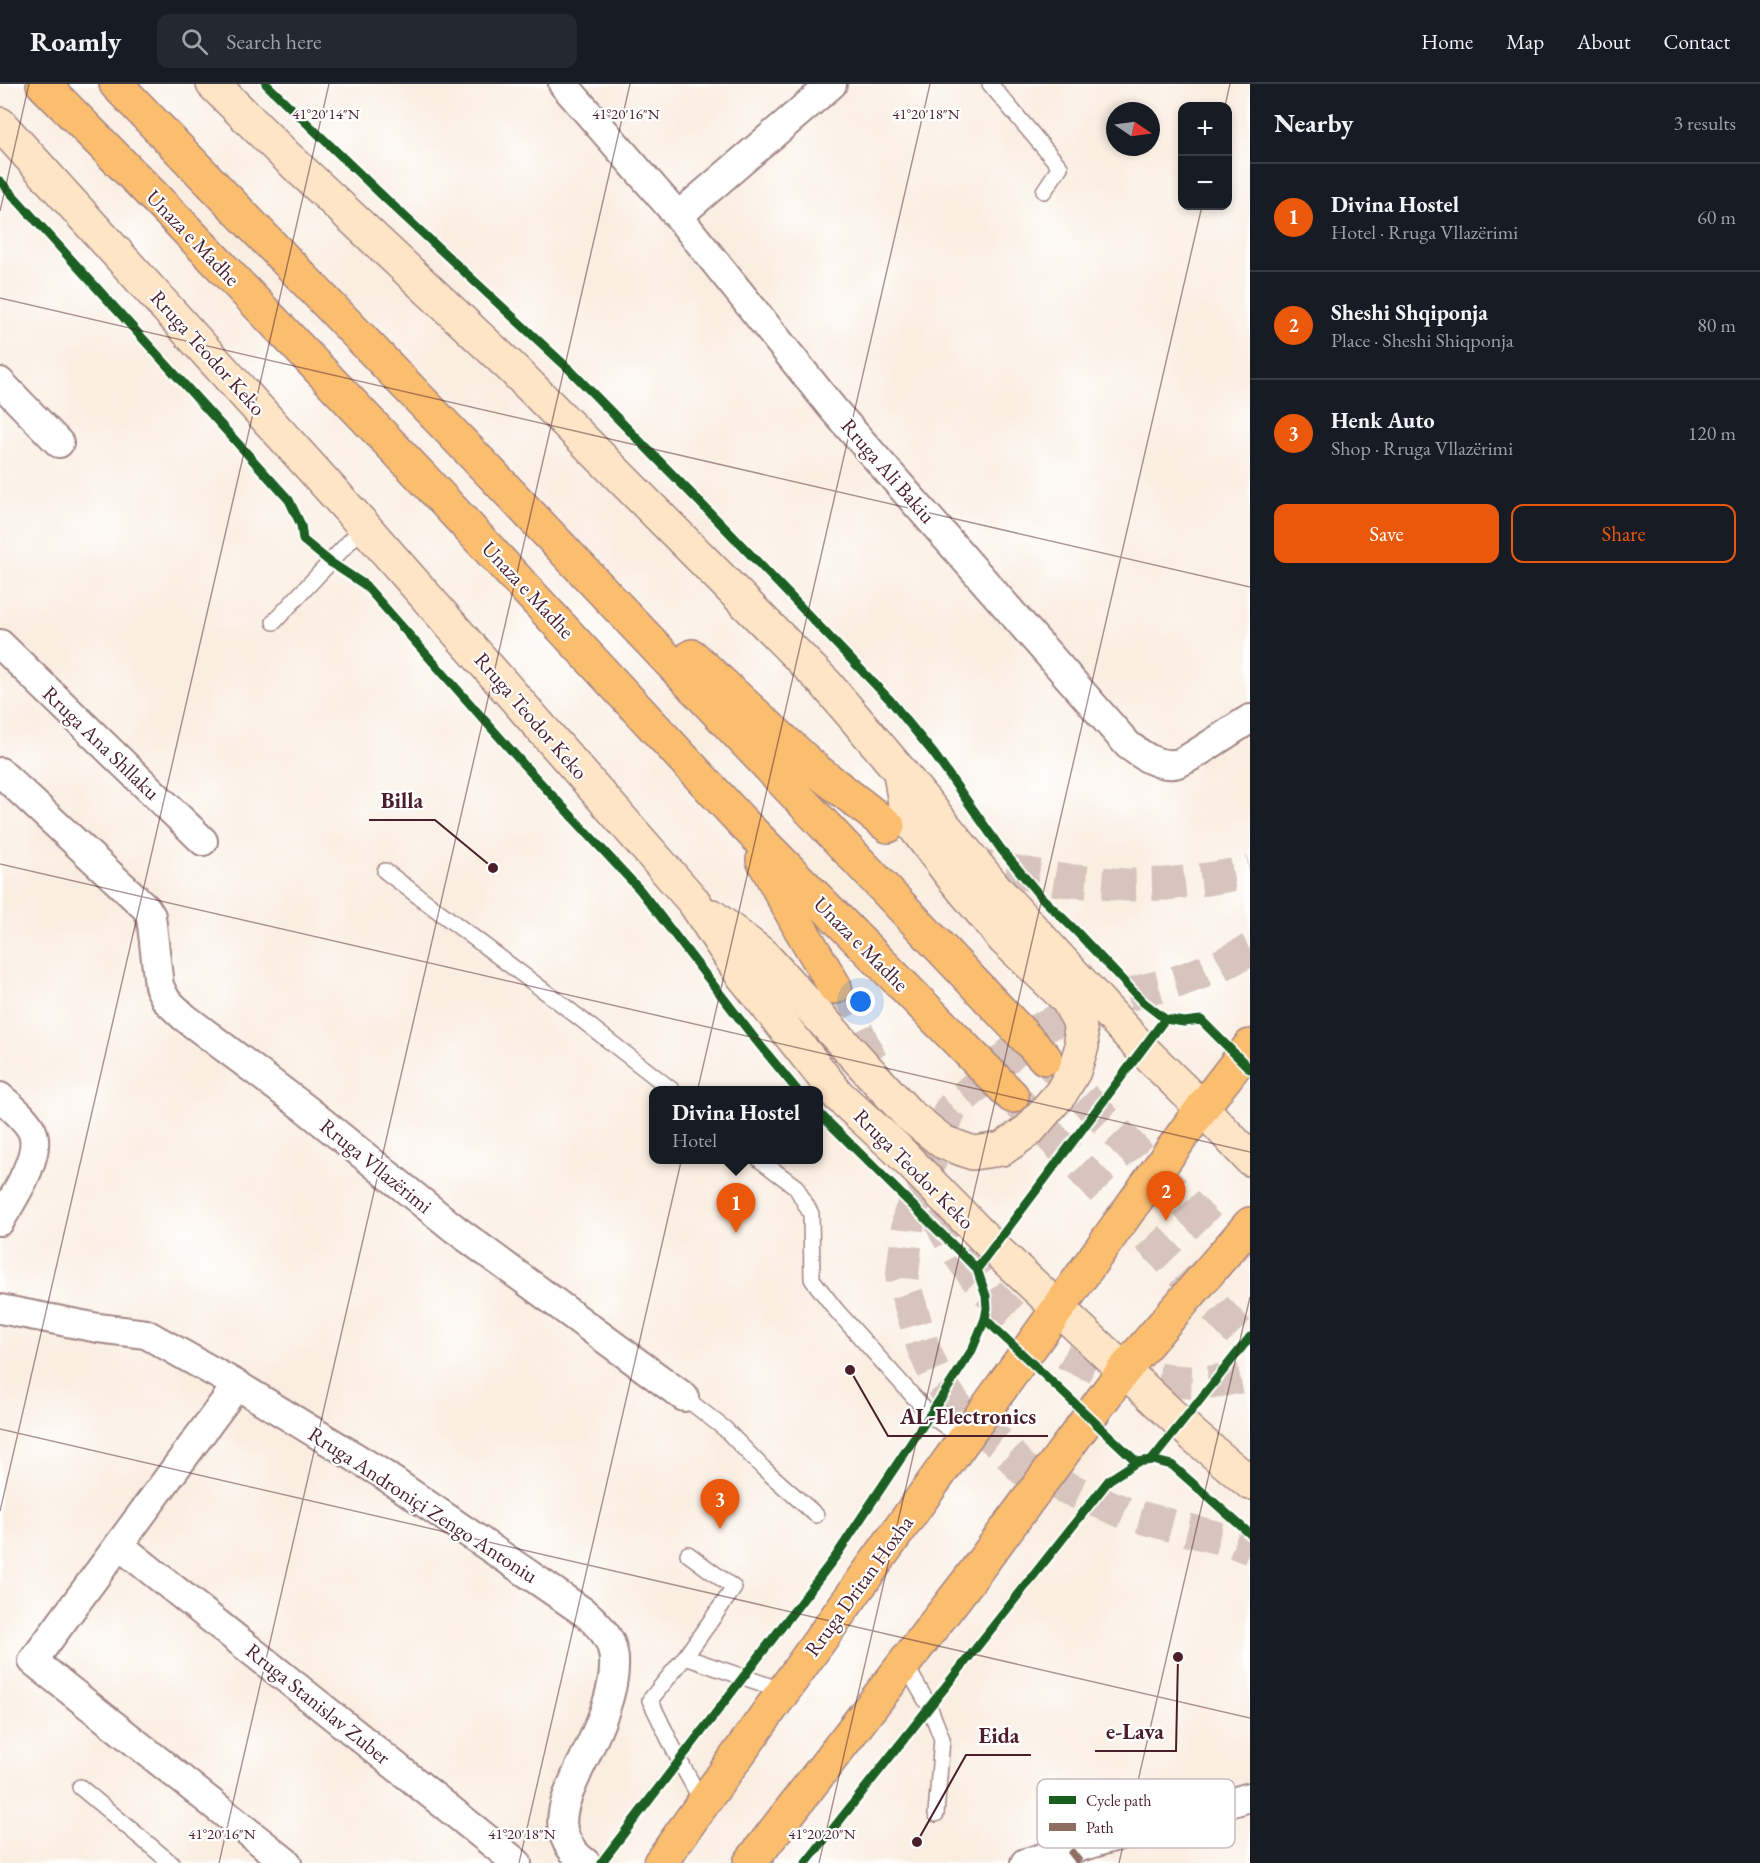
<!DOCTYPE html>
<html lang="en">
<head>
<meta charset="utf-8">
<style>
  body { margin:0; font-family:"EB Garamond",serif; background:#242831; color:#f1f3f6 }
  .controls { position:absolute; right:18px; top:18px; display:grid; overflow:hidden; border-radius:12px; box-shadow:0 3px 9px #0003 }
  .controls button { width:54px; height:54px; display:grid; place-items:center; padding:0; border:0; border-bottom:2px solid #363941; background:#171b24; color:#f1f3f6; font:30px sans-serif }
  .compass { position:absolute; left:1106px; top:18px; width:54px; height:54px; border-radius:50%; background:#171b24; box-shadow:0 3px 9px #0003; rotate:103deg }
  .you { position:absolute; left:861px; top:918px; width:21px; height:21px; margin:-15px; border:4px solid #fff; border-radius:50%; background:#1a73e8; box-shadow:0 0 0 9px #1a73e833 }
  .badge { display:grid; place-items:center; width:39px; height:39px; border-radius:50%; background:#ea580c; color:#fff; font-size:20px; font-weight:700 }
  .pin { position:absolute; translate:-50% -50px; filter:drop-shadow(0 2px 3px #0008) }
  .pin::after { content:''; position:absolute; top:32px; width:21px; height:18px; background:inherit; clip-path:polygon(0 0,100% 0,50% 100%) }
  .popup { position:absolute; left:649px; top:1002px; width:174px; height:78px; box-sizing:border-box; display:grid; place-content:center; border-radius:12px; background:#171b24; filter:drop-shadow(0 2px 4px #0005); font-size:20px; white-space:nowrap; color:#9ea1a6 }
  .popup b { font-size:22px; color:#f1f3f6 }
  .popup::after { content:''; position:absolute; left:50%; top:100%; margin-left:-12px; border:12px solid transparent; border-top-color:#171b24 }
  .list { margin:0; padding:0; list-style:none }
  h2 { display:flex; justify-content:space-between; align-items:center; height:78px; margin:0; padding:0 24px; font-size:26px }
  h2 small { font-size:20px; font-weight:400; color:#9ea1a6 }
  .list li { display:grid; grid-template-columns:39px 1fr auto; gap:18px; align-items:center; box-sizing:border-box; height:108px; padding:0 24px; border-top:2px solid #363941 }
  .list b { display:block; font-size:22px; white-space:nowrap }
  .list p { margin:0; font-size:20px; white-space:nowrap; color:#9ea1a6 }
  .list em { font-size:20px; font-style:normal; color:#9ea1a6 }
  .actions { display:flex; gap:12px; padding:18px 24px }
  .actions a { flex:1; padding:14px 0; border:2px solid #ea580c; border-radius:12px; text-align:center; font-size:21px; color:#ea580c }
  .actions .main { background:#ea580c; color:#fff }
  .icon { flex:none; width:33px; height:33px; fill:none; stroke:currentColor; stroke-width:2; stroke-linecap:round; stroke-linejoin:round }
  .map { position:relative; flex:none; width:1250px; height:1779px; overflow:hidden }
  header { display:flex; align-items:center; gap:36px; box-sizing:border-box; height:84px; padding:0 30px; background:#171b24; border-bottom:2px solid #363941 }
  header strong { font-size:28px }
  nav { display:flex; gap:33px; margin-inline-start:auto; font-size:21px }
  .search { width:420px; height:54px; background:#242831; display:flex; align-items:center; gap:15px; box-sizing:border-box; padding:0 21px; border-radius:12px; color:#9ea1a6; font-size:22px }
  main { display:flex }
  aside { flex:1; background:#171b24 }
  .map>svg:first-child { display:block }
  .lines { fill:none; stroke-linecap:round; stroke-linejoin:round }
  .trunk-tunnel { stroke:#d7c5bd; stroke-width:33; stroke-dasharray:33 16; stroke-linecap:butt }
  .service-casing { stroke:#a28686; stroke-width:18 }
  .minor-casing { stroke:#a28686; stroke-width:32 }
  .secondary-casing { stroke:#a28686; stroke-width:36 }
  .primary-casing { stroke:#a28686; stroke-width:36 }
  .trunk-casing { stroke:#a28686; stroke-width:36 }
  .service { stroke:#fff; stroke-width:15 }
  .minor { stroke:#fff; stroke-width:28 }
  .secondary { stroke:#fde5c5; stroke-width:33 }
  .primary { stroke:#fbbd6e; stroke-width:33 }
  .trunk { stroke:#fbbd6e; stroke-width:33 }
  .quiet { stroke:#8d6e63; stroke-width:8; stroke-dasharray:15 8; stroke-linecap:butt }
  .cycleway-casing { stroke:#fff; stroke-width:13 }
  .cycleway { stroke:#1b5e20; stroke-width:9 }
  .ticks { fill:none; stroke:#4a1f2b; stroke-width:1.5; stroke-opacity:0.45 }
  .labels { text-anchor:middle; stroke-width:4.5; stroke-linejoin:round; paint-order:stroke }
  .street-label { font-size:21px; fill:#4a1f2b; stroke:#fff }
  .key { fill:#fff; stroke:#c9bcbf; stroke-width:1.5 }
  .key-label { font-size:16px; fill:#4a1f2b }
  .ticks-label { font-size:15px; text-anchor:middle; fill:#4a1f2b; stroke:#fff; stroke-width:4.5; stroke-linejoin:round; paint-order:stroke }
  .leader { fill:none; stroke:#4a1f2b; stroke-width:2 }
  .callout-dot { fill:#4a1f2b; stroke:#fff; stroke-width:2 }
  .callout-label { font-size:22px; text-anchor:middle; font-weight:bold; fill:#4a1f2b; stroke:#fff; stroke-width:4.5; stroke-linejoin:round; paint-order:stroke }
</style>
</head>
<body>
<header>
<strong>Roamly</strong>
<div class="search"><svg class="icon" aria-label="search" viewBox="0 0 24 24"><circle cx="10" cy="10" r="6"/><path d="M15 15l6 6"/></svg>Search here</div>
<nav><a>Home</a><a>Map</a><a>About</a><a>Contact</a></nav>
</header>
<main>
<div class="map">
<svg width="1250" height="1779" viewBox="0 0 1250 1779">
  <rect width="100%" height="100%" fill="#fff"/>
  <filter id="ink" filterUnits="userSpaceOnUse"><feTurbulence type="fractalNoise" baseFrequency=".0167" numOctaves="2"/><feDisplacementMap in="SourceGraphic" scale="12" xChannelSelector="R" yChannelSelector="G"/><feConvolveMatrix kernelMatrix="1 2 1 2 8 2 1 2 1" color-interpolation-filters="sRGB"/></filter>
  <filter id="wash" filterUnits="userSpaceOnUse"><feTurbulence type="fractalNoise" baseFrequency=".008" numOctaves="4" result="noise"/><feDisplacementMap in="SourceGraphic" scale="24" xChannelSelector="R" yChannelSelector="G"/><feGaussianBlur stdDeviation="1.35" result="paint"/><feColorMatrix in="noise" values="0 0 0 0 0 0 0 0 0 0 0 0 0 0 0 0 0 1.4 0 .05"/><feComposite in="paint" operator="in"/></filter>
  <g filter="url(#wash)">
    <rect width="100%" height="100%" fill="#faeee1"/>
  </g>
  <g filter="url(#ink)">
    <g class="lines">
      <g class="trunk-tunnel">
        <polyline points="959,773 979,781 1060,796 1126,801 1166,800 1208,795 1250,788"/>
        <polyline points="1250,866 1217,883 1176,898 1085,922 1034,948 950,1026 909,1132 902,1194 923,1263 936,1293 961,1329 998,1358 1024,1386 1128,1430 1234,1458 1250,1464"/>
        <path d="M835 903C869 965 893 1032 923 1097 930 1114 937 1131 945 1147 977 1205 1027 1255 1089 1280 1108 1288 1130 1291 1151 1294 1170 1297 1190 1299 1210 1298 1223 1297 1237 1293 1250 1291"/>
        <polyline points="1049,978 1250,1186"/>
        <polyline points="1012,1012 1250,1260"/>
      </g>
      <g class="service-casing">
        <g id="service">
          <polyline points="990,0 1060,83 1044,107"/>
          <polyline points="274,538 364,442"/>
          <polyline points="385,787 559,918 672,1006"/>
          <polyline points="760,1076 796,1103 811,1130 812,1195 836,1226 930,1331 964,1356"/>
          <polyline points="684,1313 725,1345 763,1384 816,1431"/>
          <polyline points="685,1573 734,1504 688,1470"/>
          <polyline points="905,1580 929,1622 942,1655 936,1730"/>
          <polyline points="80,1703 171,1779"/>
          <polyline points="703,1719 679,1676 650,1616 685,1573 784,1607"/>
        </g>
      </g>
      <g class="minor-casing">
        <g id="minor">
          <path d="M563 0 678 132 833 325 1128 661C1142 671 1156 682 1174 680 1184 680 1237 642 1250 635"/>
          <polyline points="678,132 832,0"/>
          <polyline points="0,298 59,359"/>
          <polyline points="0,560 203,757"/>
          <polyline points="0,688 146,824 151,832 159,902 166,916 184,933 306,1025 455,1145 684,1313"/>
          <path d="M0 1013C11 1023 25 1033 32 1047 43 1070 12 1116 0 1137"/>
          <path d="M0 1225 98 1244 146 1250 237 1301 381 1389 588 1531C599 1542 610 1552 613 1568 620 1602 594 1655 579 1685 571 1704 559 1725 563 1746 566 1761 575 1771 586 1779"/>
          <polyline points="237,1301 33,1577 287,1779"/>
          <polyline points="119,1461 517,1779"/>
          <polyline points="1025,1779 1250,1713"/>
        </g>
      </g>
      <g class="secondary-casing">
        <g id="secondary">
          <polyline points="213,0 285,71 514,286 826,600 899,686 995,804 1142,965 1202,1024 1250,1075"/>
          <polyline points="0,40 364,442 694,818 740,888 838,1011 896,1064 994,1164 1194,1352 1250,1399"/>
          <polyline points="712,832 762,870 908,1030 943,1058 973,1069 1002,1065 1029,1046 1061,1009 1074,987 1082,962 1079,937 1067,915 1004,855 951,791 907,733 900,689"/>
        </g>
      </g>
      <g class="primary-casing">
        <g id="primary">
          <polyline points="660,1779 1202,1024 1250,962"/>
          <polyline points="750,1779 972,1492 1124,1286 1250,1140"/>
        </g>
      </g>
      <g class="trunk-casing">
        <g id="trunk">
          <polyline points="43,0 178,137 419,390 744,740 1012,1012"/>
          <polyline points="116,0 487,385 1045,974"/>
          <polyline points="692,572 816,686 888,742"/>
          <polyline points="763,776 800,844 835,903"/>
        </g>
      </g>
      <use href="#service" class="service"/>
      <use href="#minor" class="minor"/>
      <use href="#secondary" class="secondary"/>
      <use href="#primary" class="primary"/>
      <use href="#trunk" class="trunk"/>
      <polyline class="quiet" points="1070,1766 1080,1779"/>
      <g class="cycleway-casing">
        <g id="cycleway">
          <polyline points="266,0 387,116 570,286 725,444 890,616 934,670 1001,765 1041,813 1075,846 1143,918 1165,935 1184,938 1201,936 1250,985"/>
          <polyline points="0,97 289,416 301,441 303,456 330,478 365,501 524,681 640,806 755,955 797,1006"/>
          <polyline points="977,1185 1165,935"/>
          <polyline points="985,1235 1137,1378"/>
          <polyline points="1152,1376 1250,1253"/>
          <polyline points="601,1779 836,1472 949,1302 972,1266 985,1235 987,1224 986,1212 977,1185 819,1029"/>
          <polyline points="806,1779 1109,1396 1137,1378 1152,1376 1172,1381 1250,1450"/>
        </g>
      </g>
      <use href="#cycleway" class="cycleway"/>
    </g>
  </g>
  <path class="ticks" d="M1225 22 1230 0M0 127 29 0M0 214 1250 503M0 780 1250 1068M0 1345 1250 1634M0 1427 329 0M219 1779 630 0M519 1779 930 0M819 1779 1202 122M1119 1779 1250 1213"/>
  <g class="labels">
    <g class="street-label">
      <text transform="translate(193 154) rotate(46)" y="7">Unaza e Madhe</text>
      <text transform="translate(208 269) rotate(48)" y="7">Rruga Teodor Keko</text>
      <text transform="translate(888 387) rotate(49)" y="7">Rruga Ali Bakiu</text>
      <text transform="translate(528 506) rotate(47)" y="7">Unaza e Madhe</text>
      <text transform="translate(531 632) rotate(49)" y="7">Rruga Teodor Keko</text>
      <text transform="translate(101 659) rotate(44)" y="7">Rruga Ana Shllaku</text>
      <text transform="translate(861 860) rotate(45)" y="7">Unaza e Madhe</text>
      <text transform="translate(376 1082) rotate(39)" y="7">Rruga Vllazërimi</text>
      <text transform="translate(914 1085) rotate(45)" y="7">Rruga Teodor Keko</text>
      <text transform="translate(423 1421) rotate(33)" y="7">Rruga Androniçi Zengo Antoniu</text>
      <text transform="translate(859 1502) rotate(-54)" y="7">Rruga Dritan Hoxha</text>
      <text transform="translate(318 1620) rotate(39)" y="7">Rruga Stanislav Zuber</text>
    </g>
  </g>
  <rect x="1037" y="1695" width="198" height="69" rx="9" class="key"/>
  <rect x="1049" y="1712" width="27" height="8" fill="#1b5e20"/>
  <rect x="1049" y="1739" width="27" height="8" fill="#8d6e63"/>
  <g class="key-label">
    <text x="1086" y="1722">Cycle path</text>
    <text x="1086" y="1749">Path</text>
  </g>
  <g class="ticks-label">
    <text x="326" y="35">41°20'14"N</text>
    <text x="626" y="35">41°20'16"N</text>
    <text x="926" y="35">41°20'18"N</text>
    <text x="222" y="1755">41°20'16"N</text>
    <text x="522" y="1755">41°20'18"N</text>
    <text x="822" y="1755">41°20'20"N</text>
  </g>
  <path class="leader" d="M493 784L435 736H369M850 1286L888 1352H1048M1178 1573L1176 1667H1095M917 1758L966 1671H1031"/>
  <g class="callout-dot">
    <circle cx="493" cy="784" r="6"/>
    <circle cx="850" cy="1286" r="6"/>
    <circle cx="1178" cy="1573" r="6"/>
    <circle cx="917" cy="1758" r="6"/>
  </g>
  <g class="callout-label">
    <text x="402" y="724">Billa</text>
    <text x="968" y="1340">AL-Electronics</text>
    <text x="1135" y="1655">e-Lava</text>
    <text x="999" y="1659">Eida</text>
  </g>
</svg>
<div class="controls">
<button>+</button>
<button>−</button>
</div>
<svg class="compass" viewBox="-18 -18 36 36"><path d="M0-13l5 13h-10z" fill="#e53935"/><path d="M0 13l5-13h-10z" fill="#9ea1a6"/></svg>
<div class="you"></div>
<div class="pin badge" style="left:736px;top:1149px">1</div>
<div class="popup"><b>Divina Hostel</b>Hotel</div>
<div class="pin badge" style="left:1166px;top:1137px">2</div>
<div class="pin badge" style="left:720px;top:1445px">3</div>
</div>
<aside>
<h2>Nearby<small>3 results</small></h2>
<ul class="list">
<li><span class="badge">1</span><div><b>Divina Hostel</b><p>Hotel · Rruga Vllazërimi</p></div><em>60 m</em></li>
<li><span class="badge">2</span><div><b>Sheshi Shqiponja</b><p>Place · Sheshi Shiqponja</p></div><em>80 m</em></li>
<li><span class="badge">3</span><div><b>Henk Auto</b><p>Shop · Rruga Vllazërimi</p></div><em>120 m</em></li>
</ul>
<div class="actions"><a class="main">Save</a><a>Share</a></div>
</aside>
</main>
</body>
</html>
